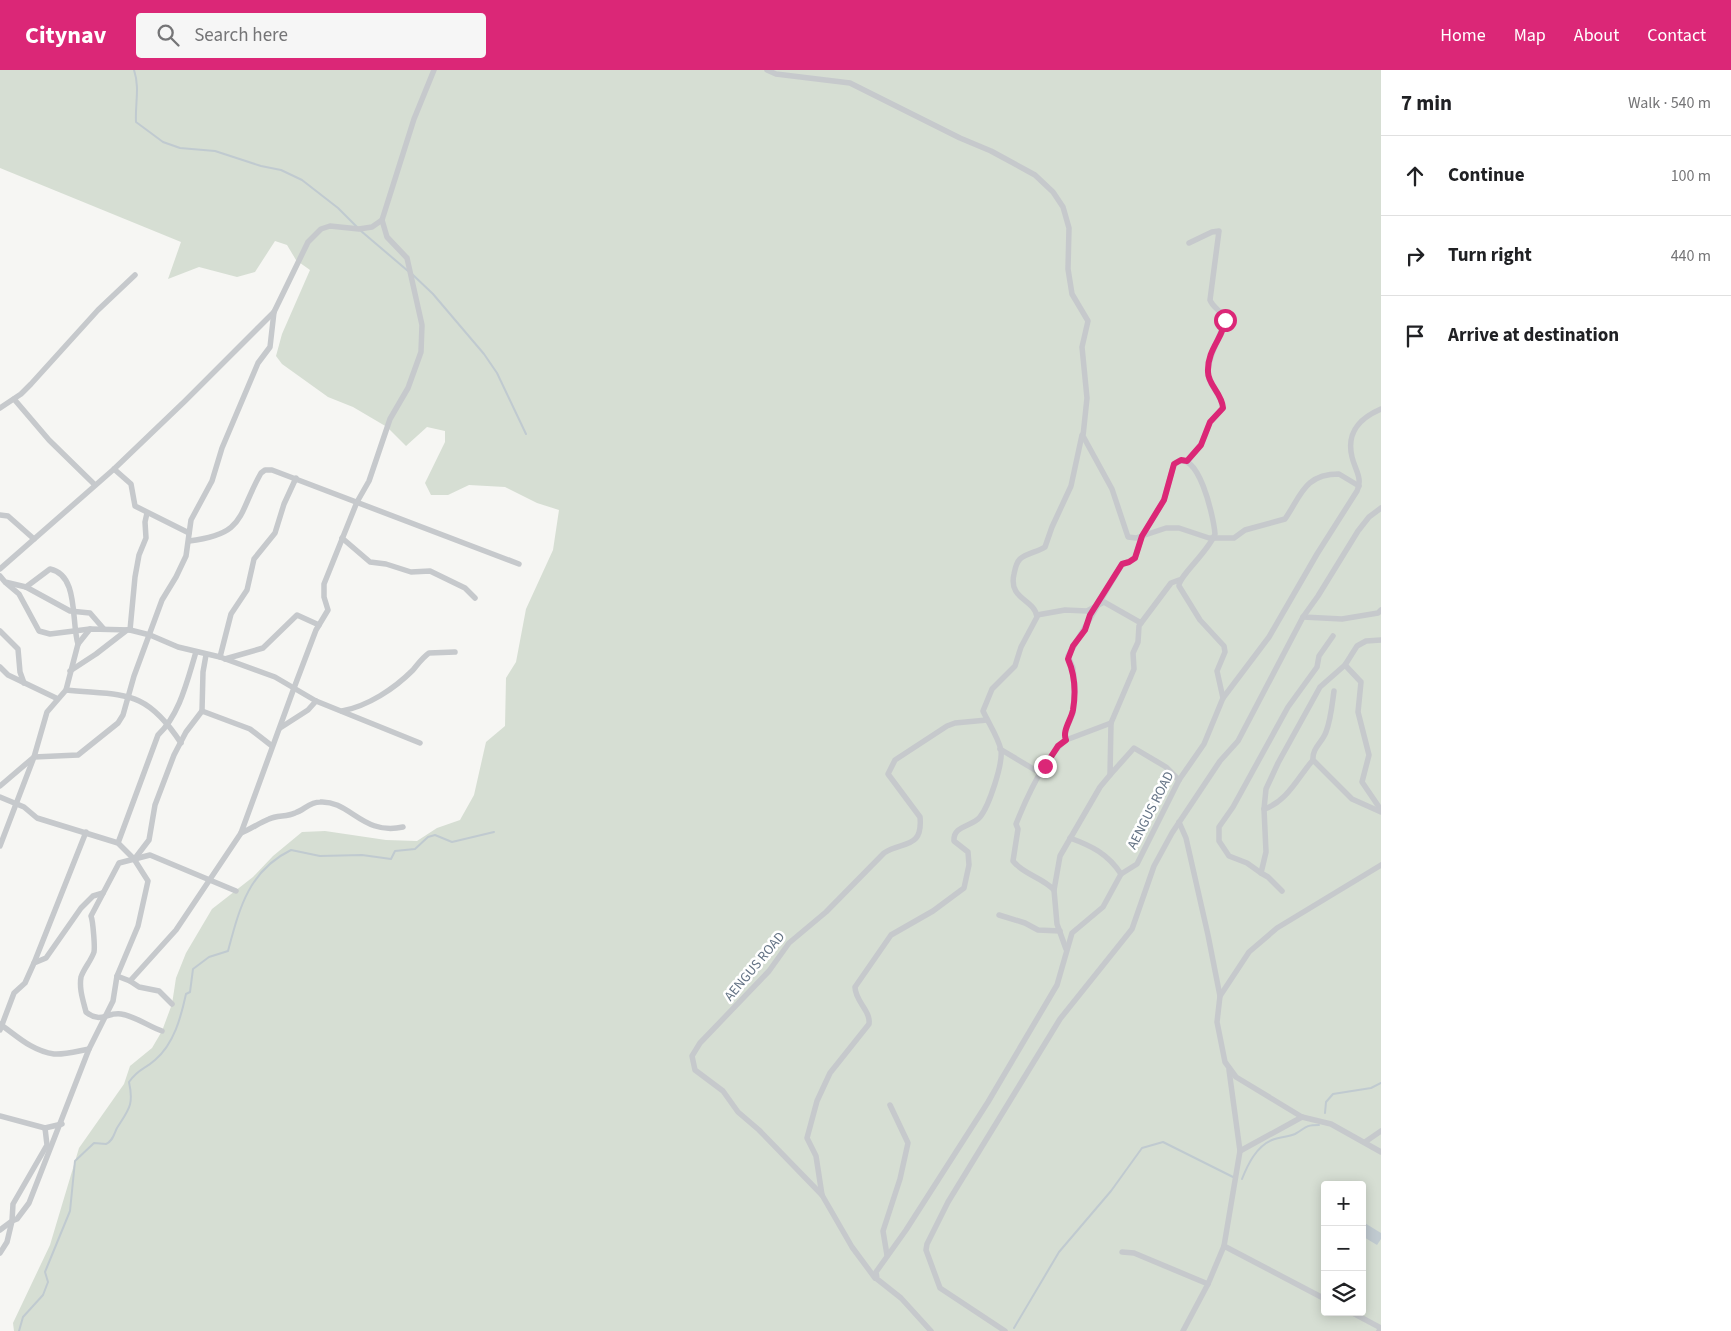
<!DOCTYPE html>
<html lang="en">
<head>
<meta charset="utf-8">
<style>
  body { margin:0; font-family:"Source Sans 3",sans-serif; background:#f6f6f6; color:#202124 }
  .controls { position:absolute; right:15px; bottom:15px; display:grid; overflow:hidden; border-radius:5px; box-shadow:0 2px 12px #0003 }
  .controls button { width:45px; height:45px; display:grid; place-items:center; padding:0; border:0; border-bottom:1px solid #e0e0e0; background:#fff; color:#202124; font:25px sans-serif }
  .stop { position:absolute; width:15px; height:15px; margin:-11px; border:4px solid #db2777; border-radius:50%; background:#fff }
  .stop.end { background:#db2777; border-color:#fff; box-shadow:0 1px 5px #0008 }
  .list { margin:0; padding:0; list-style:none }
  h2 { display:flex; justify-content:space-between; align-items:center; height:65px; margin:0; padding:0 20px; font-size:21px }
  h2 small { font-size:16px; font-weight:400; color:#757577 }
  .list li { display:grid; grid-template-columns:32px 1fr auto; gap:15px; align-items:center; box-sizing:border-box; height:80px; padding:0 20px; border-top:1px solid #e0e0e0 }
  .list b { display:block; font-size:19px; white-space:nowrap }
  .list em { font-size:16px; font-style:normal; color:#757577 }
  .icon { flex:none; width:28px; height:28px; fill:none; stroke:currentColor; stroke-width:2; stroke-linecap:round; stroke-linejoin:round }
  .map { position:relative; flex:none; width:1381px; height:1261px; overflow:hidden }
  header { display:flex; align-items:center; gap:30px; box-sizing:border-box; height:70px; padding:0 25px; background:#db2777; color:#fff }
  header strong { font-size:24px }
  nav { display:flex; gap:28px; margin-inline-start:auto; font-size:18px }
  .search { width:350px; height:45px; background:#f6f6f6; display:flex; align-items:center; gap:12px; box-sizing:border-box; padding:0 18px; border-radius:5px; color:#757577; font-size:19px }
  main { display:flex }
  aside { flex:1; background:#fff }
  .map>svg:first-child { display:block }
  .green { fill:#d6ded3; fill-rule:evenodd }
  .water { fill:#c0cad0 }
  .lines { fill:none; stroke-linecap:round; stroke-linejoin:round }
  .stream { stroke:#c0cad0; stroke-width:2 }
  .street { stroke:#c6c9cc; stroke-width:5.5 }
  .route { stroke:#db2777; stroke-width:6 }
  .labels { text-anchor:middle; stroke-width:5; stroke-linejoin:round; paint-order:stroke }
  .street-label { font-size:14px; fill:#647385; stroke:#fff }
</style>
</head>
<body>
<header>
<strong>Citynav</strong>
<div class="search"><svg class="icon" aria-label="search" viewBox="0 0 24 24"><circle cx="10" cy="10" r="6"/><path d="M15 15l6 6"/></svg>Search here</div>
<nav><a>Home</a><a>Map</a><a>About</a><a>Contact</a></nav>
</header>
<main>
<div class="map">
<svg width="1381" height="1261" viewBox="0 0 1381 1261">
  <rect width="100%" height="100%" fill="#f6f6f3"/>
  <path class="green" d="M0 0H1381V1261H14L13 1253 50 1175 79 1078 124 1014 130 996 152 978 162 961 172 934 176 908 186 883 212 839 253 807 273 786 302 762 325 761 386 770 417 771 437 758 460 750 474 725 486 672 505 656 506 608 516 592 526 539 553 480 559 440 537 433 505 417 469 415 448 425H431L425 413 445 372V361L427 357 406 376 387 357 353 337 328 327 282 294 276 286 282 264 310 200 296 190 287 175 275 171 255 202 237 207 199 197 168 209 181 172 0 98ZM1325 1115H1362V1242H1325Z"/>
  <polygon class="water" points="1363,1152 1381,1163 1381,1169 1377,1175 1362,1166"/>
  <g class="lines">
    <g class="stream">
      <path d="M134 0C140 18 135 33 136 52L163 72 180 78 215 81 261 96 281 100 302 110 338 138 357 157"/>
      <polyline points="361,161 408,201"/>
      <polyline points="412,204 433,224 484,284 497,303 526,364"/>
      <polyline points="1325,1043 1326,1032 1333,1024 1371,1018 1381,1013"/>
      <path d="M1242 1109C1248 1094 1256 1077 1272 1070 1279 1067 1288 1067 1295 1064 1306 1058 1304 1055 1319 1055"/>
      <polyline points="1014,1258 1059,1182 1111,1121 1142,1078 1163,1072 1233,1107"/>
      <path d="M19 1261 23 1247 43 1225 48 1212 45 1202 70 1141 75 1091 94 1073 106 1074C113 1071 114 1064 117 1058 129 1039 134 1035 129 1012 139 998 144 1000 155 990 174 974 181 947 186 924L190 922 193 899 209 887 228 881C239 840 248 801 291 780L320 786 362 785 391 789 395 781 415 779 428 767 435 765 452 772 494 762"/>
    </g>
    <g class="street">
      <path d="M767 0 776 4 850 13 960 68 991 81 1035 105 1053 122 1063 137 1069 158 1068 199 1072 224 1088 251 1082 277 1087 328 1083 366 1112 419 1128 467 1136 468 1166 458H1179L1209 468H1234L1245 460 1285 449C1301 426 1304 404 1339 404L1359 416"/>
      <polyline points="14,329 49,370 94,414"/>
      <polyline points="0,338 21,324 31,314 98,240 135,205"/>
      <path d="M1187 391 1201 375 1210 352 1223 338C1222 324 1208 316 1208 303 1207 285 1227 256 1224 248 1222 241 1213 238 1210 230L1219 161 1212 162 1189 173"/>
      <polyline points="114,399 131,414 135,436 189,463"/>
      <polyline points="0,445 8,446 34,469"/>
      <polyline points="342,468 370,492 386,494 411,502 430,501 465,518 475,528"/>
      <path d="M189 471C247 464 237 445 261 403L265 400H272L519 494"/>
      <polyline points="0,499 114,399 185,331 274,242"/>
      <polyline points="0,506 5,512 26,517 70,541 90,543 103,558"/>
      <polyline points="6,513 19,524 39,561 50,564 90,559"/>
      <path d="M26 517 50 499C79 505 71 551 78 574"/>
      <polyline points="1037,545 1065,540 1087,541 1104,532 1141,553 1171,513 1179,510"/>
      <polyline points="1303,547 1342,549 1378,543 1381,540"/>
      <polyline points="1141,553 1139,556 1138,572 1133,583 1134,599 1111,653 1110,705 1134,678 1166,697 1179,710"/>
      <polyline points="130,560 135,507 139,485 146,468 145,452 147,443"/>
      <polyline points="0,561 18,579 20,602 24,613"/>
      <polyline points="220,587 231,544 247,520 254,489 275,463 284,434 296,408"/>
      <polyline points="225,589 263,578 297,545 319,555"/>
      <polyline points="1345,595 1361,612 1358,642 1369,685 1362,712 1381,740"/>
      <polyline points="0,597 8,605 56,628"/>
      <polyline points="70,601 96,584 127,560"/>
      <path d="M66 620C125 626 145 618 181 673"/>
      <path d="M1334 621C1332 635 1331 649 1326 662 1322 673 1312 678 1313 690L1352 729 1381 742"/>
      <polyline points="202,641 203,602 206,585"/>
      <path d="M342 641C368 636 394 619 413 600 418 594 422 588 429 583L455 582"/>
      <polyline points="280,658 308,640 316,631"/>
      <polyline points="1066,670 1111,653"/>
      <polyline points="1000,679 1040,703"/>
      <polyline points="0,716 34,687 78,685 118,653 123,645 134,606 162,530 176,507 186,486 191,450 212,411 222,378 258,293 270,277 274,242 308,172 321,159 330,156 359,159 372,157 382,150 414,49 434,0"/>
      <polyline points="0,727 24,737 37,748 118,773 134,789 148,811 138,856 117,906 113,931 89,979 29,1133 17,1149 12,1151 7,1172 0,1183"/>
      <path d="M1264 739C1287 732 1298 707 1313 690"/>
      <polyline points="1179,752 1186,768 1208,865 1220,926 1217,952 1225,992 1236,1007 1302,1047 1331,1054 1381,1082"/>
      <path d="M241 763C251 759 259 753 269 749 277 745 287 747 295 743 304 740 310 732 320 732 350 730 362 766 403 757"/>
      <path d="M1070 768C1092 776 1108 784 1121 804"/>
      <path d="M118 773 158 665C180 644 187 611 196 582"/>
      <polyline points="0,776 34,687 47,642 66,620 78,574 90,559 130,560 150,565 178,577 220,587 275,607 316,631 420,673"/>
      <polyline points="136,787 149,770 155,735 174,685 186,662 202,641 250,659 272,676"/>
      <polyline points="1261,803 1247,793 1229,786 1219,771 1219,757 1233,737 1288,637 1317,597 1319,586 1333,566"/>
      <polyline points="1054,820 1060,786 1100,717 1110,705"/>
      <polyline points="1282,821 1268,807 1261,803 1266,782 1264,739 1266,719 1278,693 1320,617 1345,595 1357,576 1366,571 1381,570"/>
      <polyline points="999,845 1025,853 1038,860 1060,861"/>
      <path d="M1066 879 1057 854 1054 820C1042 807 1024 805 1013 791L1018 759 1016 754C1026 729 1045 687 1066 670L1065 662 1073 643 1075 617 1073 598 1068 586 1122 494 1129 492 1135 488 1142 466 1164 430 1174 394C1198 374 1214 449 1215 464 1209 481 1178 507 1179 516L1200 550 1224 576 1225 582 1217 601 1223 628"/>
      <polyline points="34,893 86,762"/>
      <polyline points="117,906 130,911 176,860 241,763 294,618 316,560 328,540 324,527 324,514 357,432 369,411 390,349 408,318 421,282 422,255 407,188 387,167 382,150"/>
      <polyline points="130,911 139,917 159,921 172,934"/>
      <polyline points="1220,926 1249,882 1277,858 1381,795"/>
      <path d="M0 954C17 966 32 981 54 984 64 985 78 981 89 979"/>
      <polyline points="0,960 14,923 25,913 34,893 46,888 81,838 93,826 103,823"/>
      <path d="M162 961C148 956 135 946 121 944 106 942 101 954 86 942 83 930 79 919 81 907 84 898 91 891 94 882 95 877 93 851 91 846L119 793 150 785 236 821"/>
      <polyline points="1229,1000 1240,1081"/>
      <polyline points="0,1046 45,1058 62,1054"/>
      <polyline points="1365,1072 1381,1061"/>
      <path d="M822 1125 816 1086 807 1068 817 1031 830 1003 869 954C871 941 855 931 855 917L891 865 933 841 964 818 969 795 968 782 954 771C953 755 972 757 980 747 989 736 1003 694 1001 680 998 667 989 654 983 641L992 619 1015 596 1021 577 1037 547C1035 529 1008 530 1014 504 1015 499 1016 493 1020 489 1026 483 1038 482 1045 477L1052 457 1071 416 1082 365"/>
      <polyline points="0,1160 12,1151 13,1134 47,1075 45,1058"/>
      <polyline points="1224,1176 1325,1229"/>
      <polyline points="1122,1182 1134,1183 1208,1214"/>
      <polyline points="887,1185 883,1161 900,1109 908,1073 890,1035"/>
      <path d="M875 1208 852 1177 822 1125 759 1060 738 1042 723 1021 695 1000 692 986 700 973 769 901 789 873 826 842 884 783C903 771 923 779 920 747L888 704 895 690 947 656 955 653 987 650"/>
      <polyline points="1351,1242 1381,1258 1379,1261"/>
      <path d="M931 1261 901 1228 877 1209 876 1202 906 1160 988 1032 1057 915 1072 863 1103 837 1121 804 1137 794 1179 710 1204 674 1223 628 1269 567 1317 484 1357 421C1363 408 1355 400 1352 387 1346 362 1360 348 1381 339"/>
      <polyline points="1005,1261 940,1218 926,1180 927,1174 948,1132 1060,949 1132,859 1154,796 1172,763 1220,691 1238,671 1303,547 1318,526 1358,461 1369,447 1381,438"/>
      <polyline points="1183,1261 1208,1214 1224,1176 1240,1081 1302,1047"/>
    </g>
  </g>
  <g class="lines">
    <path class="route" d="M1045 696 1058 676 1066 670C1062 661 1071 650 1073 640 1076 622 1075 605 1068 589L1073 576 1085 560 1090 545 1122 494 1129 492 1135 488 1142 466 1164 430 1174 394 1181 390 1187 391 1201 375 1210 352 1223 338C1222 323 1208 315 1208 302 1207 279 1224 267 1225 250"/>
  </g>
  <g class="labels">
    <g class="street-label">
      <text transform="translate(1150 740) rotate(-63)" y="5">AENGUS ROAD</text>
      <text transform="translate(754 896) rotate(-50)" y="5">AENGUS ROAD</text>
    </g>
  </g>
</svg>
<div class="controls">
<button>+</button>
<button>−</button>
<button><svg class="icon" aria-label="layers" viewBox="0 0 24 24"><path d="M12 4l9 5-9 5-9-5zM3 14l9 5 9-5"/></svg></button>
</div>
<div class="stop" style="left:1225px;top:250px"></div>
<div class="stop end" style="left:1045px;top:696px"></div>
</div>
<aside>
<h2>7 min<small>Walk · 540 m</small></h2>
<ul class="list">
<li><svg class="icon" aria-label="ahead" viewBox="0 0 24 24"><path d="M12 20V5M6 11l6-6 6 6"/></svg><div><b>Continue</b></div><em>100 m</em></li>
<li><svg class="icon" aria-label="right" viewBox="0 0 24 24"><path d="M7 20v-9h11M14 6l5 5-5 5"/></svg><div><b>Turn right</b></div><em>440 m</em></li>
<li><svg class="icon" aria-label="arrive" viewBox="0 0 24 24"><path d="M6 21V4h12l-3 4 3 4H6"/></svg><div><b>Arrive at destination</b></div></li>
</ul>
</aside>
</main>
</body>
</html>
